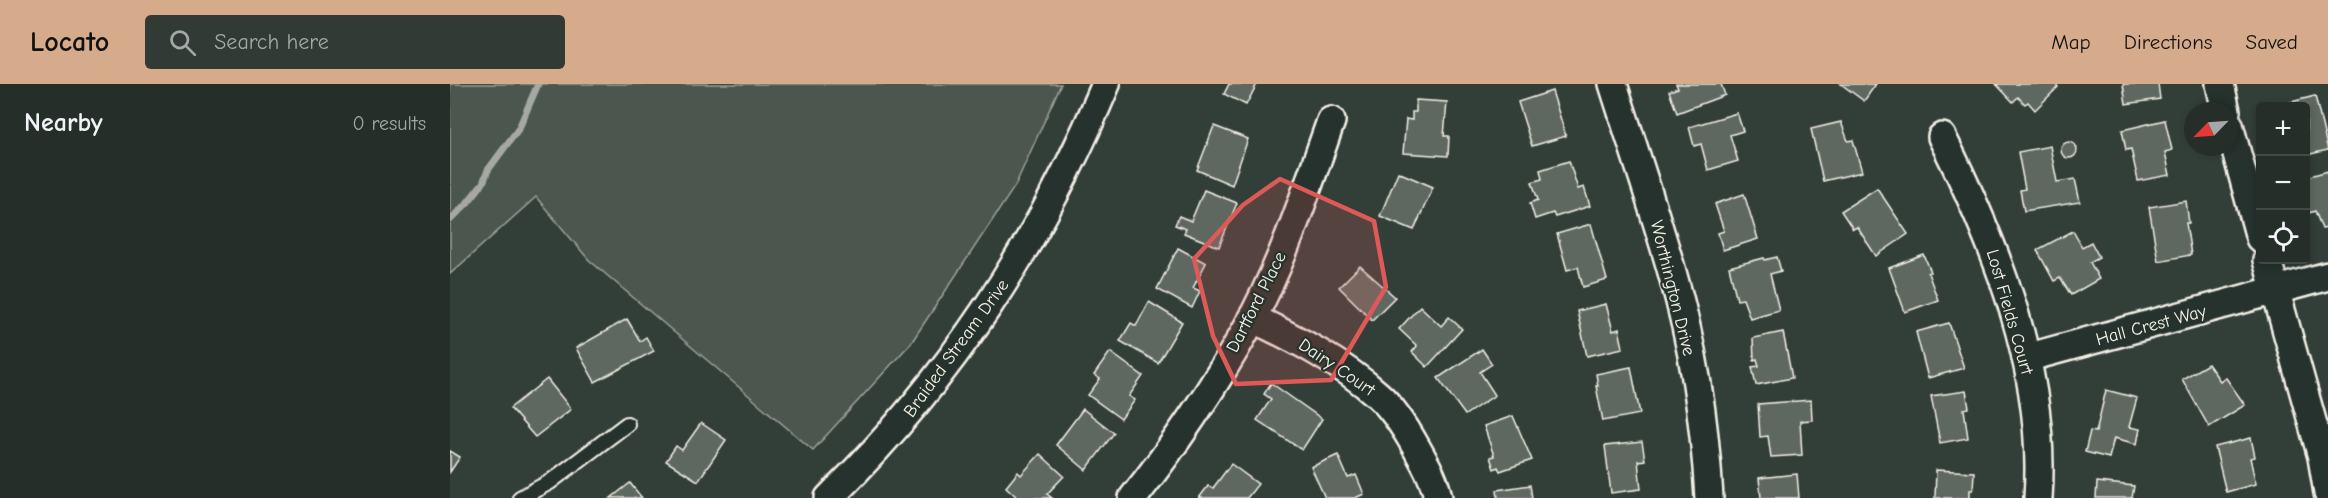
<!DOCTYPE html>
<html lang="en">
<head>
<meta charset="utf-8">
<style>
  body { margin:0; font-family:"Comic Neue",sans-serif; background:#323a36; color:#f1f3f6 }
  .controls { position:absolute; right:18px; top:18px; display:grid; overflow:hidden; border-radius:6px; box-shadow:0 3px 9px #0003 }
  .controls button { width:54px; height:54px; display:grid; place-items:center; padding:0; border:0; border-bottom:2px solid #424a47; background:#262e2a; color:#f1f3f6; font:30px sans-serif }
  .compass { position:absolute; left:1734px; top:18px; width:54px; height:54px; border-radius:50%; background:#262e2a; box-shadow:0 3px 9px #0003; rotate:245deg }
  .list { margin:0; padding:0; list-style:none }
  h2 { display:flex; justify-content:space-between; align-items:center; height:78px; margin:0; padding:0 24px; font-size:26px }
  h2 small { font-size:20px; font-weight:400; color:#a4a8a8 }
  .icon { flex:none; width:33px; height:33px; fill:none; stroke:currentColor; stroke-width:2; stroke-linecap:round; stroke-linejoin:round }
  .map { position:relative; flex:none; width:1878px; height:414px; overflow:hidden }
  header { display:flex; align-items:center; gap:36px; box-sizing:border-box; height:84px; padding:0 30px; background:#d6ab8b; color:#111 }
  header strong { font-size:28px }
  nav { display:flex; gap:33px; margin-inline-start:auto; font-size:21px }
  .search { width:420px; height:54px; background:#323a36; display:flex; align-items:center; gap:15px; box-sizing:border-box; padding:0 21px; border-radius:6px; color:#a4a8a8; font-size:22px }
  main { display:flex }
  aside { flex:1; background:#262e2a }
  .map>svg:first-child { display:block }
  .green { fill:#4c564f; stroke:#a0a49c; stroke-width:1.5 }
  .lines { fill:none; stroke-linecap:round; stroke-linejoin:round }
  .stream { stroke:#a6a9a1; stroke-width:7 }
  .building { fill:#5f6861; stroke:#f4f1e8; stroke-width:1.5 }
  .lane-casing { stroke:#f4f1e8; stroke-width:18 }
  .street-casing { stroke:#f4f1e8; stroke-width:32 }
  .lane { stroke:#26332d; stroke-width:14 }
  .street { stroke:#26332d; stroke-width:27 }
  .marked { fill:#de5a58; fill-opacity:0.2; stroke:#de5a58; stroke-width:4.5; stroke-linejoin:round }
  .labels { text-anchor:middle; stroke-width:4.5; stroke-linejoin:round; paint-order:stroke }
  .street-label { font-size:18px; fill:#f4f1e8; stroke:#26332d }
</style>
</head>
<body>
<header>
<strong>Locato</strong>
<div class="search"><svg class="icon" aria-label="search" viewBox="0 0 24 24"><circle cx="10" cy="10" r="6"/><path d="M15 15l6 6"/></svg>Search here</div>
<nav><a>Map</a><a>Directions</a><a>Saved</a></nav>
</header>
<main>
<aside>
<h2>Nearby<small>0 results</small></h2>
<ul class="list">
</ul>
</aside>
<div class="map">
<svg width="1878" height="414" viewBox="0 0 1878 414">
  <rect width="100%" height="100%" fill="#323e38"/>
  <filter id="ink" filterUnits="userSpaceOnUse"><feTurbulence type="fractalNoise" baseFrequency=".0167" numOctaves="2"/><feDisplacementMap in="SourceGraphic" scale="12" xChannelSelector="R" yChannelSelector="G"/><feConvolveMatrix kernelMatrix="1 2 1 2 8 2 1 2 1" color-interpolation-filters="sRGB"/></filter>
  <g filter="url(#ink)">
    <polygon class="green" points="0,0 611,0 565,102 461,259 363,366 139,176 86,113 0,190"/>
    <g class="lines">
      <polyline class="stream" points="0,136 18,118 33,99 38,86 69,44 88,0"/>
    </g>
    <g class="building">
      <polygon points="779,0 807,0 796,21 774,10"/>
      <polygon points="1226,0 1271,0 1275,11 1227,29 1219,7 1228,4"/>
      <polygon points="1391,0 1426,0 1414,17"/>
      <polygon points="1546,0 1605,0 1608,3 1585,26 1578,18 1575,20 1568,13 1563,18"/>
      <polygon points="1673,0 1708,0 1710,15 1676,20"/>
      <polygon points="1102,7 1116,52 1082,62 1068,18"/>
      <polygon points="1865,12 1878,66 1856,71 1856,22 1825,22"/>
      <polygon points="966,16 997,18 994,52 999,52 998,72 953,69 956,35 962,36 962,28 966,28"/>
      <polygon points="1287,29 1293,47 1280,51 1288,77 1258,86 1251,60 1244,62 1239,43"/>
      <polygon points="1715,36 1722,66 1715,68 1720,91 1688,97 1681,65 1676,66 1672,46"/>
      <polygon points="1391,38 1398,57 1403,56 1412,88 1373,97 1361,45"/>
      <polygon points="764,42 798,55 782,101 747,86"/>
      <circle cx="1619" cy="66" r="8"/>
      <polygon points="1600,62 1607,98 1625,95 1630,118 1574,127 1570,106 1575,105 1568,68"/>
      <polygon points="1119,77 1128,105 1134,103 1140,122 1105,133 1103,129 1085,135 1080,119 1088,116 1082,98 1092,95 1090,86"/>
      <polygon points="1878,87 1878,144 1872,145 1865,127 1859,129 1856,117 1856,93"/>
      <polygon points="948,88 983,103 964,146 930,132"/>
      <polygon points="1427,104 1458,150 1426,172 1407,143 1403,145 1391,127"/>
      <polygon points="754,106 787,119 769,163 734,149 736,145 725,141 729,132 741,137"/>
      <polygon points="1294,110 1308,155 1273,166 1268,149 1274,147 1265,120"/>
      <polygon points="1736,117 1739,139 1736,139 1741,171 1708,177 1699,123"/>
      <polygon points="1141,140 1157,196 1133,203 1128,183 1117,186 1107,150"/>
      <polygon points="1623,147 1632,163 1641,158 1649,173 1640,178 1649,195 1621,211 1610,194 1604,197 1587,166"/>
      <polygon points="728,164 756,179 743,204 750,207 742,224 707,205"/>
      <polygon points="1474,171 1481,188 1478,189 1488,216 1455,228 1439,184"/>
      <polygon points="1327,173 1331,187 1320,190 1329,226 1300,234 1293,215 1287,216 1279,183 1314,174 1315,176"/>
      <polygon points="910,182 945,213 922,236 889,203"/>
      <polygon points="699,218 732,238 708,279 670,257 681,239 686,242"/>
      <polygon points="1156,220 1163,247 1169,245 1173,264 1137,272 1127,227"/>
      <polygon points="970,222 991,242 999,233 1012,245 977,283 962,268 967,262 949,245"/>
      <polygon points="177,235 190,257 196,253 204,267 145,298 126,264"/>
      <polygon points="1499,239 1514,284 1478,294 1466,248"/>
      <polygon points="1333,248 1342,294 1306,301 1302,283 1309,282 1307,275 1304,276 1303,254"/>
      <polygon points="1032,265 1042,280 1030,288 1045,311 1015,331 988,294"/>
      <polygon points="660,268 693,292 679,312 685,316 671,335 638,311 650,295 644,291"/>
      <polygon points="1758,280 1770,297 1776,294 1795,321 1759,343 1732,295"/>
      <polygon points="1181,283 1190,330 1153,337 1146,302 1148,302 1146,290"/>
      <polygon points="97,295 121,325 85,353 60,324"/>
      <polygon points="821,299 872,335 852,366 807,336 821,315 814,310"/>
      <polygon points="1656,306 1687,314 1679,343 1690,345 1687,360 1664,354 1659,374 1635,368 1640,347 1646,348"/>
      <polygon points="1516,307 1519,324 1514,325 1518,354 1490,359 1481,312"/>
      <polygon points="1361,316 1362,336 1350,337 1352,371 1321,373 1318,352 1310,353 1308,320"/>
      <polygon points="633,325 664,349 636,386 606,361"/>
      <polygon points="1063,332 1082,376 1050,387 1048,383 1044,385 1040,373 1044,372 1034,342"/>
      <polygon points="251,339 276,356 248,397 216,377 226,362 232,366"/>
      <polygon points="1801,354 1805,373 1800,374 1806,400 1776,408 1765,363"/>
      <polygon points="1192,358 1195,376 1188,377 1191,405 1161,409 1155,362"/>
      <polygon points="0,367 10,373 0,388"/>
      <polygon points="590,370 614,392 597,410 602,414 568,414 556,403 568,388 571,391"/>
      <polygon points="888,371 898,394 906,391 914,410 905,414 875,414 861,383"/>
      <polygon points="781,380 808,400 797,414 749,414 758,402 763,404"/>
      <polygon points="1486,386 1524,388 1523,406 1520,406 1520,414 1485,414"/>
      <polygon points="1347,390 1349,414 1311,414 1309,394"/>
      <polygon points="1647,398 1684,402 1682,414 1646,414"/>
      <polygon points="180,399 192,414 161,414"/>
      <polygon points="1080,401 1082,414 1048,414 1047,406"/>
    </g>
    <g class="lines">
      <g class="lane-casing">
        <polyline id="lane" points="70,414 100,398 177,340"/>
      </g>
      <g class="street-casing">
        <g id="street">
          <path d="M1163 0C1183 63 1204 125 1222 188 1243 260 1255 339 1259 414"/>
          <polyline points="1770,0 1776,27"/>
          <polyline points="1779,41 1810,154"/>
          <path d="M1492 53C1547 163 1597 288 1588 414"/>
          <polyline points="1817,176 1872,373 1878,409"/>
          <path d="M802 234C846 255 891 278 928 311 944 325 956 345 966 363 975 379 985 396 988 414"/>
          <polyline points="1576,274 1878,192"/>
          <path d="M379 414C502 293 590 158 656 0"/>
          <path d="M683 414C723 364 766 300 797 244 833 179 856 107 881 37"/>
        </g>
      </g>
      <use href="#lane" class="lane"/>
      <use href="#street" class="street"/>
    </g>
  </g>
  <path class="marked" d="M830 95 924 137 936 203 881 296 786 300 763 252 744 175 793 121Z"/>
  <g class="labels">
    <g class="street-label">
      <text transform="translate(1223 204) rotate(76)" y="6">Worthington Drive</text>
      <text transform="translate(806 218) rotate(-63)" y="6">Dartford Place</text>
      <text transform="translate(1560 228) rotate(74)" y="6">Lost Fields Court</text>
      <text transform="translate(1701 241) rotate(-15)" y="6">Hall Crest Way</text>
      <text transform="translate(506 264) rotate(-54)" y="6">Braided Stream Drive</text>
      <text transform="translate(887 283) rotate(34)" y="6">Dairy Court</text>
    </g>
  </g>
</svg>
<div class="controls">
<button>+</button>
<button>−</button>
<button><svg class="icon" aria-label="locate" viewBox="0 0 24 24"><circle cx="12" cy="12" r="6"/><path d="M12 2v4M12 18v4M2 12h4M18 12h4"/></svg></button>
</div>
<svg class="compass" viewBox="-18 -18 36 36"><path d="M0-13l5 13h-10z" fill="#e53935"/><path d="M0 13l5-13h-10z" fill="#a4a8a8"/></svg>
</div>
</main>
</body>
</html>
